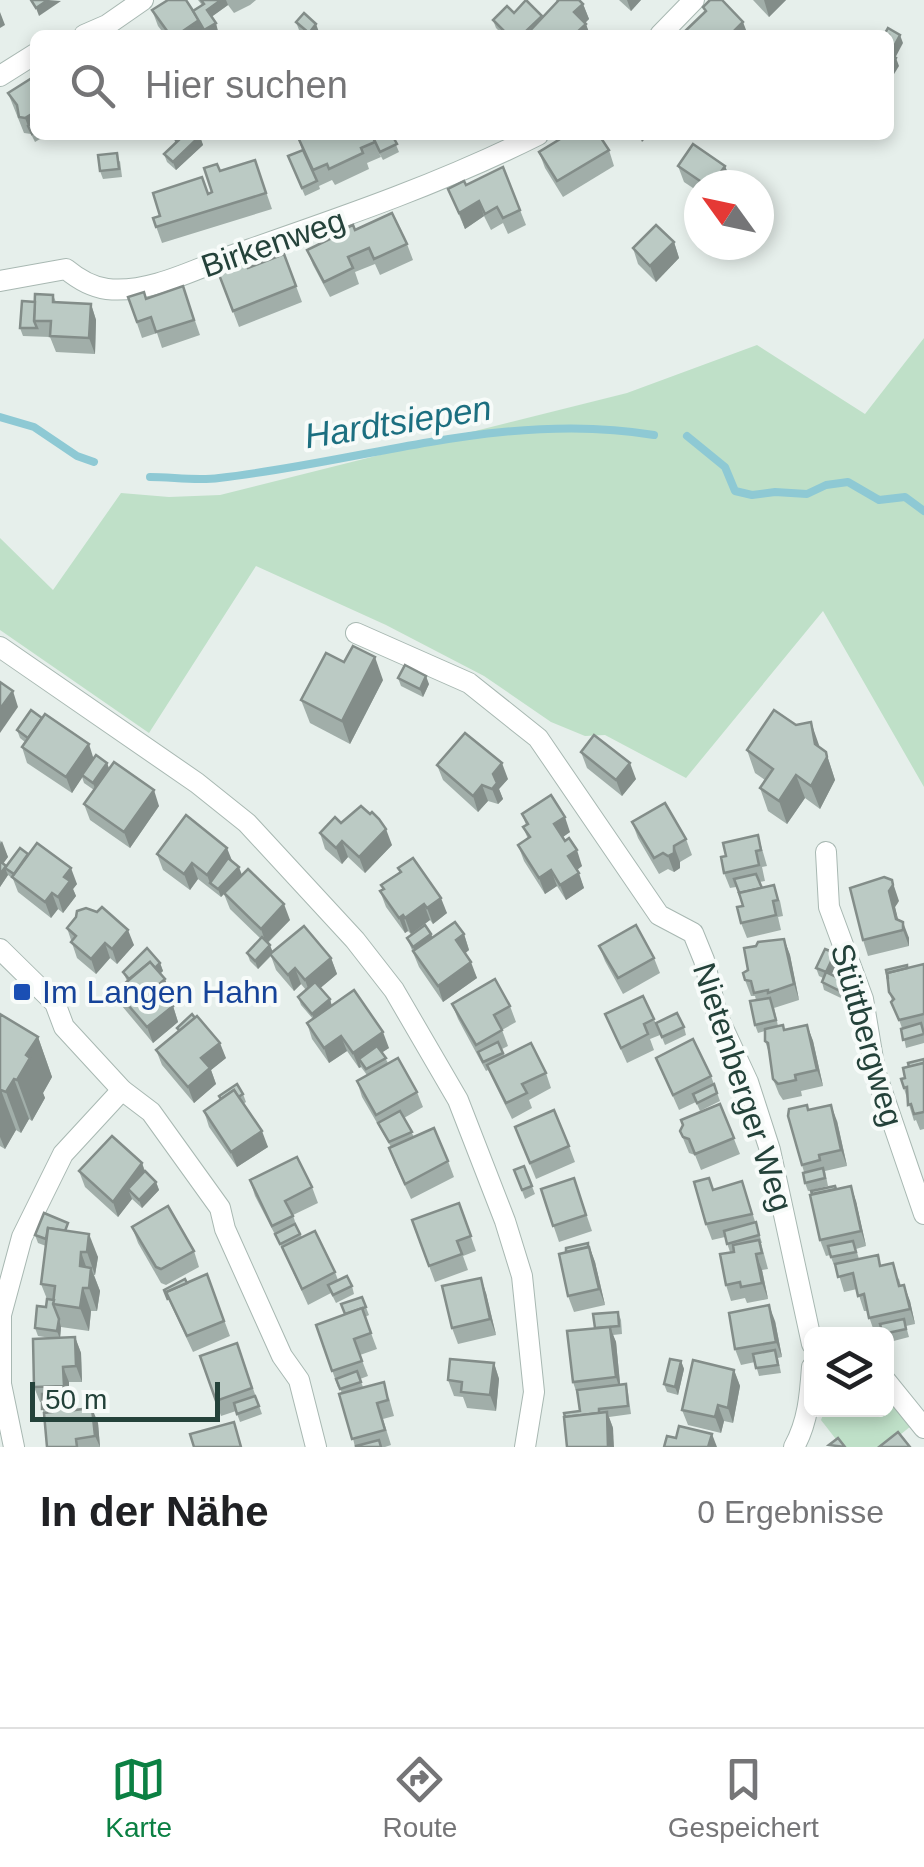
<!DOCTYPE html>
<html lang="de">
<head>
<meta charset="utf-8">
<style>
  body { margin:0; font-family:Helvetica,sans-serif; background:#f6f6f6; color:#202124 }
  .controls { position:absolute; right:30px; bottom:30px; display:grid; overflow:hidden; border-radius:15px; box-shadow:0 5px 15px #0003 }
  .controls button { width:90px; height:90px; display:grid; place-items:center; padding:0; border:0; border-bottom:2px solid #e0e0e0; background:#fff; color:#202124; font:50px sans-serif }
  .compass { position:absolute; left:684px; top:170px; width:90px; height:90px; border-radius:50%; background:#fff; box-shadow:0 5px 15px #0003; rotate:303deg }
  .scale { position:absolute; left:30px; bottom:25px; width:190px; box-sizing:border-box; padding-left:10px; border:5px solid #24423a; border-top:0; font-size:28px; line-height:35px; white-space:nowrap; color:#24423a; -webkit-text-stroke:8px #f7fbf9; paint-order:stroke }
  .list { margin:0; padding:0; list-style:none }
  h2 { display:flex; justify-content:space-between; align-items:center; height:130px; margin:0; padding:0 40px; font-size:42px }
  h2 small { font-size:32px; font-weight:400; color:#757577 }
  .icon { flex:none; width:55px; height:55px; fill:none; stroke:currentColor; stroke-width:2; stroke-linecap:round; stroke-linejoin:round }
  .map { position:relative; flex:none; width:924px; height:1447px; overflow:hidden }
  .search { position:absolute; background:#fff; box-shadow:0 5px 15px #0003; left:30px; right:30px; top:30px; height:110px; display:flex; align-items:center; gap:25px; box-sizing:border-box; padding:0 35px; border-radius:15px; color:#757577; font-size:38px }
  .sheet { height:280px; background:#fff }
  nav { display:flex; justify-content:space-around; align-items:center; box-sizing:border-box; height:140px; border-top:2px solid #e0e0e0; background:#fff; font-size:28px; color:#757577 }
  nav a { display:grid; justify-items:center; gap:5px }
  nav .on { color:#0b8043 }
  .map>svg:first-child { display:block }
  .green { fill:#bfe0c8 }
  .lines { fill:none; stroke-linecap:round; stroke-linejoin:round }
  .stream { stroke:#8ec9d4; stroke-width:8 }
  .minor-casing { stroke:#a8b8b2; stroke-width:22 }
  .minor { stroke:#fff; stroke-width:20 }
  .wall { fill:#a1aea9 }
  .shaded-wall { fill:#838d89 }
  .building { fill:#bbcac4; stroke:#838d89; stroke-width:2.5 }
  .transit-dot { fill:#1a4fb4; stroke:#f7fbf9; stroke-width:4 }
  .labels { text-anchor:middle; stroke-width:8; stroke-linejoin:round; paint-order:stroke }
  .street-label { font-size:32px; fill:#24423a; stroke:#f7fbf9 }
  .transit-label { font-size:32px; fill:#164399; stroke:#f7fbf9; text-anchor:start }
  .water-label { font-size:35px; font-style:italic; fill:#1c6f80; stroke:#f7fbf9 }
</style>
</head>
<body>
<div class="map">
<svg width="924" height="1447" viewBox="0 0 924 1447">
  <rect width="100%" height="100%" fill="#e6efeb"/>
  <g class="green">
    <polygon points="924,338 924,787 823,611 686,778 605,735 585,736 551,722 484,676 386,625 256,566 149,733 0,630 0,538 53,590 121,493 169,497 220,495 627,393 757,345 865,414"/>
    <polygon points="887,1395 911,1426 885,1447 842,1447 821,1420 825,1410 886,1410"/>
  </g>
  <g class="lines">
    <g class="stream">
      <polyline points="0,417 34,427 77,456 94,462"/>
      <polyline points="687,436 725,467 735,491 752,495 775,492 807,494 826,485 848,482 879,500 905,497 924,511"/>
      <path d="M150 477C172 477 197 481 219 478 363 462 508 410 654 435"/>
    </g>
    <g class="minor-casing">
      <g id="minor">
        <polyline points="84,35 107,25 143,0"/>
        <polyline points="660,35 694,0"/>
        <polyline points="0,76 35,54"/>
        <path d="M0 281 66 269C78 279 92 287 107 289 151 294 199 267 239 253 343 217 440 184 538 135"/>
        <polyline points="356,633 469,683 538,738 659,915 693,933 704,960 717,1015 748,1082 770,1150 812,1344"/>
        <polyline points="0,647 197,783 247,823 355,940 394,990 458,1100 505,1221 522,1276 534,1392 525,1447"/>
        <polyline points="826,852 829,907 863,999 875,1071 924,1214"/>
        <polyline points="0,949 55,1003 64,1027 122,1090 151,1112 220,1208 225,1229 282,1356 299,1380 316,1447"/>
        <polyline points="886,1381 924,1428"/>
        <polyline points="14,1447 1,1384 1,1315 22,1237 63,1154 122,1090"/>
        <path d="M794 1447C808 1422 810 1395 812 1367"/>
      </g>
    </g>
    <use href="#minor" class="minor"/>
  </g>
  <g class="wall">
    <polygon points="198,0 256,0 250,5 234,13 228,5 211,17 218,31 212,35 165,35 158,26 152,10 193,11 202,5"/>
    <polygon points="556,0 579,0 583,4 589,19 585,23 590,35 503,35 496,28 493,20 514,13 542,16 543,18 557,3"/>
    <polygon points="619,0 641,0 631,11"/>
    <polygon points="753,0 786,0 769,17"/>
    <polygon points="296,22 319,32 317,35 305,35 299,30"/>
    <polygon points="35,76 35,135 47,135 35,142 31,134 24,133 8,93"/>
    <polygon points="171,135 199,135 203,145 176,170 167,162 164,154 176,143"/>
    <polygon points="297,135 392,135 399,152 383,160 378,151 381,157 367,163 369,169 335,185 332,180 319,186 320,189 305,196 288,156 302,150"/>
    <polygon points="609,150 614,166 563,197 545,168 539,152"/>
    <polygon points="255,160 272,209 162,243 153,218 212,192 220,171"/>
    <polygon points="120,161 122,177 103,179 100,171"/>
    <polygon points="678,166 725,166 731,181 728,185 699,185 699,192 684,182"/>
    <polygon points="466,185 520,210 526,225 508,234 503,223 491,230 484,216 465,229 448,189"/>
    <polygon points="355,230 407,244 413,260 380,275 375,264 355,272 359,284 330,297 313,265 307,250"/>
    <polygon points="674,242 679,258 656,282 638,264 633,248"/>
    <polygon points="284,254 302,302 239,327 218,272 248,268"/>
    <polygon points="183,286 200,335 162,348 157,333 142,338 128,297 146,299"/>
    <polygon points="53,295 56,302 91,304 96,320 95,354 56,352 50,337 23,336 20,328 35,302"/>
    <polygon points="398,678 429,684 423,697 401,686"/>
    <polygon points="383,680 350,744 310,723 301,700"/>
    <polygon points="17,730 107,763 109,769 159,806 130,848 90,820 84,804 94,790 84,783 82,777 72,793 27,763 22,747 25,742 20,738"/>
    <polygon points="820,748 826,752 835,780 820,809 805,798 787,824 768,811 760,788 765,780 755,773 747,750"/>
    <polygon points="581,752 636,779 622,796 587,768"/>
    <polygon points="437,765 508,779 499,789 503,799 498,804 488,801 478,812 443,780"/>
    <polygon points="522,814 570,832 563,837 582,866 577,870 584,888 566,900 557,886 545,894 524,861 518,845 528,839 523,827 526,825"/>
    <polygon points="632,822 686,839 692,855 680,862 680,868 674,872 668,869 659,874 638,838"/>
    <polygon points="341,823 392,845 365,873 348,857 342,864 325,849 320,833"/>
    <polygon points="758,835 767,866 762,867 765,881 759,882 762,888 780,901 783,916 778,917 781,930 747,938 741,923 743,906 740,897 736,887 730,888 724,873 726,856"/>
    <polygon points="0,840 8,857 3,863 6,866 28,854 77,884 73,889 76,896 63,913 58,909 51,918 18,892 13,879 8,875 0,887"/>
    <polygon points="157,854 233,862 242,875 290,920 268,943 273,952 331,958 337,974 320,988 330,999 332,1006 389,1048 382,1052 388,1063 417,1092 423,1107 404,1118 414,1137 448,1161 454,1177 411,1199 395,1164 389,1148 391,1147 362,1097 357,1081 367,1075 361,1067 359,1068 347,1051 329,1063 312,1039 307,1023 313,1019 301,1005 298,997 306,990 301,984 294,991 276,970 271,956 258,969 250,961 247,953 261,939 230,909 224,894 221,897 198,879 190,890 163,870"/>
    <polygon points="398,868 447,913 433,924 430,920 411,934 408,931 405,933 386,907 380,891 383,889 381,885 400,872"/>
    <polygon points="899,901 895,907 898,920 909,938 909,946 868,956 863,940"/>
    <polygon points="67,928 134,945 117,964 110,958 96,974 77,958"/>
    <polygon points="431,934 433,937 464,934 469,950 465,953 477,978 443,1002 419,967 407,938"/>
    <polygon points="784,939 790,955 799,1000 774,1008 774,1007 778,1026 785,1030 807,1025 813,1041 823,1086 801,1091 802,1096 783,1100 779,1094 773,1079 770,1056 765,1041 765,1031 758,1033 755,1025 756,1000 755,996 751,996 745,980 748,970"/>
    <polygon points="599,946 654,958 660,973 623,994 605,961"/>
    <polygon points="838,961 831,974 848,989 843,999 824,990 822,982 823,978 819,976 816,968"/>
    <polygon points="160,963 163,971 160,974 171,995 167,999 173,1006 178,1022 153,1043 122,1006 116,991 127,981 123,972"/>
    <polygon points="924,964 924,1043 906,1048 902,1028 889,992 908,968"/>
    <polygon points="452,1004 510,1006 516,1022 502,1030 508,1046 502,1049 505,1056 546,1073 551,1088 529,1100 532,1108 512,1119 488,1070 486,1071 458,1019"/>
    <polygon points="0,1014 38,1037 52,1077 43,1093 45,1098 32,1121 29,1119 21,1133 16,1130 5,1149 0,1146"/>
    <polygon points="605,1014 654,1019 660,1035 650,1039 654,1050 627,1063"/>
    <polygon points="656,1023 684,1027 686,1035 665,1045"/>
    <polygon points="177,1028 226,1058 211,1070 216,1084 194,1103 162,1065 156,1050 178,1032"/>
    <polygon points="656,1058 711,1076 720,1101 700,1111 696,1102 679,1110"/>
    <polygon points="924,1059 924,1129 920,1130 916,1120 914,1121 901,1079 905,1078 909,1067"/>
    <polygon points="243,1094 246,1102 243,1104 268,1147 237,1167 209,1127 204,1111"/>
    <polygon points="720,1104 740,1154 701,1170 695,1155 689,1153 680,1131"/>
    <polygon points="809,1110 837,1121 847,1166 825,1171 828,1186 808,1191 805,1183 804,1172 788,1116"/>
    <polygon points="515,1127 569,1146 575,1162 536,1179"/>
    <polygon points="142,1163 145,1171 156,1182 159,1190 142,1208 132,1199 118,1217 85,1187 79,1171"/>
    <polygon points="524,1166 535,1194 525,1199 514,1170"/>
    <polygon points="574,1178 592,1231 559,1242 541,1189"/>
    <polygon points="250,1180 312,1187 318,1203 293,1215 297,1228 302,1237 335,1272 338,1280 352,1286 354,1294 336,1303 331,1293 308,1305 284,1252 255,1196"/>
    <polygon points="742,1181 762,1243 761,1243 768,1269 762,1270 768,1299 747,1303 745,1298 731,1301 726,1285 733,1251 730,1252 725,1237 712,1240 706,1224 713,1190"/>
    <polygon points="836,1189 856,1201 866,1246 856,1249 859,1259 881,1265 899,1279 901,1286 910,1301 915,1324 906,1326 909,1337 886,1343 886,1334 882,1332 875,1334 867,1311 864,1311 857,1289 844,1292 836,1265 834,1265 830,1255 826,1256 820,1240"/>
    <polygon points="459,1203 476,1251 463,1256 468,1270 435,1282 412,1220"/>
    <polygon points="132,1227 194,1251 199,1267 166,1285 161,1283 138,1243"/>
    <polygon points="71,1231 98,1257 95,1275 94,1275 100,1291 97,1311 91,1311 89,1331 61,1327 60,1338 75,1337 81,1353 82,1382 69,1382 69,1393 71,1393 74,1401 74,1410 98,1423 100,1447 47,1447 42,1402 40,1402 34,1387 51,1338 38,1336 35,1328 46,1307 47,1299 41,1284 46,1246 38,1243 35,1235"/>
    <polygon points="588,1243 595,1262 605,1305 574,1312 568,1296 566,1252"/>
    <polygon points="207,1274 230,1336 193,1352 164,1290 187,1283"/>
    <polygon points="486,1293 496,1335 458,1344 452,1328"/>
    <polygon points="362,1297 369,1315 365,1317 377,1349 360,1355 368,1376 360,1379 363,1387 389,1398 394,1416 383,1419 391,1445 385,1447 355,1447 342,1393 339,1387 338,1387 316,1325 345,1314"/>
    <polygon points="618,1312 621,1320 622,1334 613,1335 616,1342 620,1384 626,1384 628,1392 631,1414 609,1417 613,1428 580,1411 578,1397 573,1382 595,1328"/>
    <polygon points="775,1321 782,1357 778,1358 781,1373 759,1376 755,1362 741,1365 735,1349"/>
    <polygon points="237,1343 262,1414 240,1422 236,1411 221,1416 200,1356"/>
    <polygon points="681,1361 684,1369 678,1395 667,1392 664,1384"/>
    <polygon points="494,1363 499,1379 496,1411 467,1408 463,1397 454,1396 448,1380"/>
    <polygon points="734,1370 740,1386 733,1423 724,1421 721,1433 688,1425 682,1410"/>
  </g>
  <g class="shaded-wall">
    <polygon points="48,0 61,1 39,16 36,8"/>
    <polygon points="221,0 226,0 228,5 210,18 207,10"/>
    <polygon points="627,0 641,0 631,11"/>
    <polygon points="764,0 786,0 769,17"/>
    <polygon points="583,4 589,19 580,28 574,12"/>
    <polygon points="0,12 5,25 0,28"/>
    <polygon points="199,20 205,35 177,35"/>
    <polygon points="743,22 748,35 730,35"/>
    <polygon points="216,23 218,31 212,35 206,35 204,30"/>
    <polygon points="316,24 319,32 317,35 310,35 309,33"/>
    <polygon points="586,24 590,35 574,35"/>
    <polygon points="900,35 903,43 893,62 890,54"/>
    <polygon points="896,58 899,66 891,79 889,70"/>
    <polygon points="35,112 35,131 28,126 25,118"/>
    <polygon points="173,135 188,135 176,143"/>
    <polygon points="639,135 649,135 642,142"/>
    <polygon points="200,136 203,145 176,170 173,162"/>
    <polygon points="725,166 731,181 728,185 712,185"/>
    <polygon points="479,201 484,216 465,229 459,213"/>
    <polygon points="674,242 679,258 656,282 650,266"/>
    <polygon points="91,304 96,320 95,354 89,338"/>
    <polygon points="375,657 383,680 350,744 342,721"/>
    <polygon points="426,676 429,684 423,697 420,689"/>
    <polygon points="13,691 18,707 0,733 0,709"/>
    <polygon points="811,722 819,745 823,765 826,752 835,780 820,809 811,786 815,744"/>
    <polygon points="89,744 94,760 72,793 66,777"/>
    <polygon points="107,763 110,771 96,791 93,783"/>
    <polygon points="502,763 508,779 499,789 503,799 498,804 492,789 493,774"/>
    <polygon points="630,763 636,779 622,796 616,780"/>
    <polygon points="796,775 805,798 787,824 779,801"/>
    <polygon points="482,785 488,801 478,812 473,796"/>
    <polygon points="154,790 159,806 130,848 124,832"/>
    <polygon points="565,817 570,832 560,839 554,824"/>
    <polygon points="386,829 392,845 365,873 359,857"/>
    <polygon points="2,841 8,857 0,868 0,844"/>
    <polygon points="342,841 348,857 342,864 336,848"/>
    <polygon points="674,846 680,862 680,868 674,872 668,856"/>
    <polygon points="227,848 233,863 210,883 207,875"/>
    <polygon points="577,850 582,866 574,872 568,856"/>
    <polygon points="192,863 198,879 190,890 184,874"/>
    <polygon points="239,867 242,875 221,897 218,889"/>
    <polygon points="5,868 8,875 0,887 0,874"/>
    <polygon points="71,868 77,884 73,889 76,896 63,913 58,897 64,877"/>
    <polygon points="551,870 557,886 545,894 539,878"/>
    <polygon points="579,873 584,888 566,900 560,885"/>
    <polygon points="892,880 899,901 895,907 902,935 889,891"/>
    <polygon points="52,893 58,909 51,918 45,902"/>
    <polygon points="441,898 447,913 433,924 427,908"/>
    <polygon points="284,904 290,920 266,944 261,929"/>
    <polygon points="424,904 430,920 411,934 405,918"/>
    <polygon points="403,915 408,931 405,933 399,918"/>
    <polygon points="903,922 909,938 909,946 903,930"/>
    <polygon points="128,930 134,945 117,964 112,949"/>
    <polygon points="431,934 434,942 416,955 413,947"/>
    <polygon points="464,934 469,950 462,956 456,940"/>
    <polygon points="784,939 790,955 799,1000 794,984"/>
    <polygon points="105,943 110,958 96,974 91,959"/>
    <polygon points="270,945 273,953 258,969 255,961"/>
    <polygon points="835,953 838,961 829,980 826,972"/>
    <polygon points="331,958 337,974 311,996 305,980"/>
    <polygon points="471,962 477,978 443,1002 438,986"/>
    <polygon points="160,963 163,971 137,993 134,985"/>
    <polygon points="295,968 301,984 294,991 288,975"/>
    <polygon points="165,979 171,995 162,1003 156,987"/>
    <polygon points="845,981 848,989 843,999 840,991"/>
    <polygon points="330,999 332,1007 315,1022 312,1014"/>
    <polygon points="173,1006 178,1022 153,1043 147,1027"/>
    <polygon points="807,1025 813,1041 823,1086 817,1070"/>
    <polygon points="383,1032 389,1048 363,1065 359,1059 361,1067 359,1068 353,1053"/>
    <polygon points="341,1036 347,1051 329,1063 324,1048"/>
    <polygon points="38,1037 52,1077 43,1093 45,1098 32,1121 17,1080 26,1055"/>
    <polygon points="220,1043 226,1058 211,1070 216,1084 194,1103 188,1087 201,1058"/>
    <polygon points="14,1079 29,1119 21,1133 6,1092"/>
    <polygon points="1,1090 16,1130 5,1149 0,1137 0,1092"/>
    <polygon points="831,1105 837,1121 847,1166 841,1150"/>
    <polygon points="262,1131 268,1147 237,1167 231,1152"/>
    <polygon points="142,1163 147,1179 128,1189 132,1199 118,1217 113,1202"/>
    <polygon points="156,1182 159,1190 142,1208 139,1200"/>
    <polygon points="851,1186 856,1201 866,1246 861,1231"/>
    <polygon points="89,1234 98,1257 95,1275 87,1252"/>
    <polygon points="588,1243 595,1262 605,1305 599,1289"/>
    <polygon points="81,1252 89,1275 88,1289 80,1266"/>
    <polygon points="756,1254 762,1270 768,1299 762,1283"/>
    <polygon points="91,1268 100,1291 97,1311 89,1288"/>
    <polygon points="481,1278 486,1293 496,1335 490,1319"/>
    <polygon points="904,1285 910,1301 915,1324 910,1309"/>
    <polygon points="83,1288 91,1311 89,1331 80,1308"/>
    <polygon points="769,1305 775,1321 782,1357 776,1342"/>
    <polygon points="59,1319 61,1327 60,1339 57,1331"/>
    <polygon points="610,1327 616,1342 621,1393 616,1377"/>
    <polygon points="75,1337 81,1353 82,1382 76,1366"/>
    <polygon points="681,1361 684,1369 678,1395 675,1387"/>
    <polygon points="494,1363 499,1379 496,1411 490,1395"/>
    <polygon points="63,1367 69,1382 69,1402 64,1386"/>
    <polygon points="734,1370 740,1386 733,1423 728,1408"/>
    <polygon points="718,1405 724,1421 721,1433 715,1417"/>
    <polygon points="92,1408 98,1423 100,1447 95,1436"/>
    <polygon points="607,1412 613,1428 614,1447 608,1447"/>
    <polygon points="712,1434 717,1447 708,1447"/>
  </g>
  <g class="building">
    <polygon points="31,0 48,0 36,8"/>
    <polygon points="168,0 186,0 199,20 177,35 170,35 152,10"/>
    <polygon points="201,0 221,0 207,10 216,23 204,30 193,11 204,4"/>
    <polygon points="526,0 542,16 522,35 508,35 493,20 507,6 514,13"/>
    <polygon points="559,0 579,0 583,4 574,12 586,24 574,35 526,35"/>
    <polygon points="710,0 722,0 743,22 730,35 681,35 706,11 703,7"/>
    <polygon points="304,13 316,24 309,33 296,22"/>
    <polygon points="888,28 900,35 890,54 896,58 889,70 889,35 884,35"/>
    <polygon points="35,76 35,112 25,118 19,117 17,105 8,93"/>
    <polygon points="35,121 35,132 32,134 28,126"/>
    <polygon points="184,135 199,135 200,136 173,162 164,154"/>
    <polygon points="297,135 372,135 375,142 361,148 363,153 329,169 327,164 313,170"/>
    <polygon points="372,135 392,135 397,144 380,152"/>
    <polygon points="564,135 599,135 609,150 557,181 539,152 565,136"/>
    <polygon points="693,144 725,166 712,185 706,185 678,166"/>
    <polygon points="303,150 317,181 302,188 288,156"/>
    <polygon points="117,153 119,169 100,171 98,155"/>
    <polygon points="255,160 266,193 156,227 153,218 160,216 153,193 202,177 208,194 212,192 204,168 217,164 220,171"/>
    <polygon points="503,167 520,210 503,218 497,207 485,214 479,201 459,213 448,189 464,181 466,185"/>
    <polygon points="392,213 407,244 374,259 369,248 348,257 353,268 324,282 307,250 338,235 337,232 353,225 355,230"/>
    <polygon points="656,225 674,242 650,266 633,248"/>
    <polygon points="284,254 296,286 233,311 218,272 245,261 248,268"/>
    <polygon points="183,286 194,320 156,332 151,317 137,322 128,297 144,292 146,299"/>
    <polygon points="35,294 53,295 53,302 91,304 89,338 50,336 51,321 34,321"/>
    <polygon points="22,301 35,302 34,321 37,328 20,328"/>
    <polygon points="353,646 375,657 342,721 301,700 326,653 344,662"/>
    <polygon points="405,665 426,676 420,689 398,678"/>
    <polygon points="0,682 13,691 0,709"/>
    <polygon points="31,710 42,718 28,738 17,730"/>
    <polygon points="774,710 796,725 811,722 815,744 826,752 827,757 811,786 796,775 779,801 760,788 773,769 747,750"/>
    <polygon points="45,714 89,744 66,777 22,747"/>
    <polygon points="465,733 502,763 493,774 497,783 492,789 482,785 473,796 437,765"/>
    <polygon points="594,735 630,763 616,780 581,752"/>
    <polygon points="96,755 107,763 93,783 82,775"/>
    <polygon points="114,762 154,790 124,832 84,804"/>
    <polygon points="551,795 565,817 554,824 565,841 569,838 577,850 568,856 579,873 560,885 551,870 539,878 518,845 530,837 523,827 528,824 522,814"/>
    <polygon points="665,803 686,839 674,846 674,853 668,856 663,853 654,858 632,822"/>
    <polygon points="361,806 370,814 372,812 379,819 386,829 359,857 342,841 336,848 320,833 335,817 341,823"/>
    <polygon points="186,815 227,848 207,875 192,863 184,874 157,854"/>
    <polygon points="758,835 761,850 756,851 759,865 724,873 721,857 726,856 723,843"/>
    <polygon points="37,843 71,868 64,877 70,881 58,897 52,893 45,902 12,877"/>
    <polygon points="20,848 28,854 14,874 5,868"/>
    <polygon points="228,858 239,867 218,889 210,883"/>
    <polygon points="413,858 441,898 427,908 424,904 405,918 403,915 399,918 380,891 384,889 381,885 401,872 398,868"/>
    <polygon points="0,861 6,866 0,874"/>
    <polygon points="248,869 284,904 261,929 224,893"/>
    <polygon points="756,874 762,888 739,893 740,895 734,879"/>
    <polygon points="884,877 892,880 893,885 889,891 896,919 903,922 903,930 863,940 850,888"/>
    <polygon points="774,885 778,900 773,901 776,915 741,923 737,907 743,906 739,893"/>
    <polygon points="102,907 128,930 112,949 105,943 91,959 71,942 76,936 67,928 76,917 77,911 86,908 97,912"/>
    <polygon points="455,922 464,934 456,940 471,962 438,986 413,951"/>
    <polygon points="425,925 431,934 413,947 407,938"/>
    <polygon points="636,925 654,958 618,978 599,946"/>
    <polygon points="304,926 331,958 305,980 295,968 288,975 270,954"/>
    <polygon points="262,937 270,945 255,961 247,953"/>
    <polygon points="784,939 794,984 768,993 768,990 754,993 751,981 745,980 743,973 748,970 744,948 756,946 758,942"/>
    <polygon points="147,948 160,963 155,968 150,962 129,979 123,972"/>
    <polygon points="825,949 835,953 826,972 816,968"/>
    <polygon points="150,962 165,979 156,987 173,1006 147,1027 116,991"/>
    <polygon points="924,964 924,1014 899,1020 891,1002 894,999 889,992 887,973"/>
    <polygon points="907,965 907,968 887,973 888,979 886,970"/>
    <polygon points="826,972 845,981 840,991 822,982"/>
    <polygon points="495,979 510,1006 494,1015 502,1030 476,1045 452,1004"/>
    <polygon points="315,982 330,999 312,1014 298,997"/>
    <polygon points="354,990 383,1032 353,1053 341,1036 324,1048 307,1023"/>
    <polygon points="643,996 654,1019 644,1024 648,1034 621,1048 605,1014"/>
    <polygon points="770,998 776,1020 755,1025 750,1001"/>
    <polygon points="677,1013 684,1027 662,1037 656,1023"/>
    <polygon points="0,1014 38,1037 26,1055 30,1058 17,1080 14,1079 6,1092 1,1090 0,1092"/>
    <polygon points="192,1014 195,1018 180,1031 177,1028"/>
    <polygon points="197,1016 220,1043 201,1058 210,1068 188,1087 156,1050"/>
    <polygon points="921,1023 924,1034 903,1040 901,1029"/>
    <polygon points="783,1025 784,1030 807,1025 817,1070 795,1075 796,1080 778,1084 773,1079 768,1043 765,1041 765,1029"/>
    <polygon points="693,1039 711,1076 673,1095 656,1058"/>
    <polygon points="498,1042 503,1053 483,1062 478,1052"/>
    <polygon points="531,1043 546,1073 522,1084 527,1093 506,1103 487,1065"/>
    <polygon points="377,1046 386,1058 366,1069 359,1059"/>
    <polygon points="398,1058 417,1092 376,1115 357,1081"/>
    <polygon points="924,1059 924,1063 909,1067 908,1063"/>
    <polygon points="924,1063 924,1112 914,1114 911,1104 908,1105 907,1087 904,1088 901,1079 905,1078 903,1068"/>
    <polygon points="237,1084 243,1094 238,1097 234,1090 221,1099 219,1096"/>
    <polygon points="714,1084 717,1093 697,1103 693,1094"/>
    <polygon points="234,1090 262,1131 231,1152 204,1111"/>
    <polygon points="720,1104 734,1138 695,1154 689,1139 683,1137 680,1131 683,1125 681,1120"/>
    <polygon points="807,1105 808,1110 831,1105 841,1150 819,1155 820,1160 802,1165 788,1116 789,1109"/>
    <polygon points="554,1110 569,1146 530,1163 515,1127"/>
    <polygon points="400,1111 412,1132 389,1142 378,1123"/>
    <polygon points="434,1128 448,1161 405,1184 389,1148"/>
    <polygon points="112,1136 142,1163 113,1202 79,1171"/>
    <polygon points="297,1157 312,1187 285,1201 293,1216 272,1226 250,1180"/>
    <polygon points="524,1166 532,1186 522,1190 514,1170"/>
    <polygon points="823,1168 825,1178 805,1183 803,1173"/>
    <polygon points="145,1171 156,1182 139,1200 128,1189"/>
    <polygon points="574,1178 586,1215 553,1226 541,1189"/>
    <polygon points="709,1178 713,1190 742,1181 752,1214 706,1224 694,1182"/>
    <polygon points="835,1186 836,1189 812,1194 811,1191"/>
    <polygon points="851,1186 861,1231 820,1240 810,1195"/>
    <polygon points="459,1203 471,1236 457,1241 462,1254 429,1266 412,1220"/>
    <polygon points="168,1206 194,1251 161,1269 156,1267 132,1227"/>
    <polygon points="44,1213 68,1223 65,1231 48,1228 46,1239 35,1235"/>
    <polygon points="756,1222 759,1235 727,1244 724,1231"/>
    <polygon points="295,1224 300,1234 280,1244 275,1234"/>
    <polygon points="48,1228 89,1234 87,1252 81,1252 80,1266 91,1268 89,1288 83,1288 80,1308 53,1304 55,1286 41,1284"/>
    <polygon points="315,1231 335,1272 302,1289 282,1247"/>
    <polygon points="759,1240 762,1253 756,1254 762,1283 741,1287 740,1282 726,1285 720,1254 734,1252 733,1245"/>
    <polygon points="853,1241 856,1252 831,1257 828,1246"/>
    <polygon points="588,1243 588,1247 566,1252 566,1248"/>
    <polygon points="589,1247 599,1289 568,1296 559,1254"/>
    <polygon points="878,1255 880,1266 893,1263 899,1286 904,1285 910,1309 869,1318 864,1294 858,1296 853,1273 838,1277 835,1264"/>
    <polygon points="207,1274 224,1321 187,1336 166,1292"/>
    <polygon points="347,1276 352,1286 333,1295 328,1285"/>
    <polygon points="481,1278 490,1319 452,1328 442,1286"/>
    <polygon points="185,1279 187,1283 166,1292 168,1300 164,1290"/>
    <polygon points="362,1297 366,1307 345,1314 341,1304"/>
    <polygon points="47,1299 54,1300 53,1304 59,1319 57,1331 35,1328 37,1306 46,1307"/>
    <polygon points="769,1305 776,1342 735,1349 729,1313"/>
    <polygon points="362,1308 371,1333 354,1339 362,1361 332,1371 316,1325"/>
    <polygon points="618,1312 619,1326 595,1328 593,1314"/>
    <polygon points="904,1319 906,1329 883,1334 880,1324"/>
    <polygon points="610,1327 616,1377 573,1382 567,1331"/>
    <polygon points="75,1337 76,1366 63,1367 64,1386 34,1387 33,1339"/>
    <polygon points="237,1343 252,1388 216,1401 200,1356"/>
    <polygon points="775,1350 778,1365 756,1368 753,1354"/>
    <polygon points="450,1359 494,1363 490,1395 461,1392 462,1382 448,1380"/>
    <polygon points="670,1359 681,1361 675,1387 664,1384"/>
    <polygon points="693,1360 734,1370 728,1408 718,1405 715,1417 682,1410"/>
    <polygon points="357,1371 361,1382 340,1389 336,1379"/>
    <polygon points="384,1382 388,1400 377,1403 385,1430 352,1439 339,1394"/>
    <polygon points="626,1384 628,1406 599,1409 599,1413 565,1417 564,1413 580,1411 577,1390"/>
    <polygon points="71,1393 71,1406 65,1406 65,1403 52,1405 53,1408 42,1409 42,1394"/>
    <polygon points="255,1396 259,1406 237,1414 234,1403"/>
    <polygon points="65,1403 66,1411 92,1408 95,1436 76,1439 77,1447 47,1447 44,1413 53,1412 52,1405"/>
    <polygon points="607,1412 608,1447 567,1447 564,1417"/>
    <polygon points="234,1422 241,1447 194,1447 190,1434"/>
    <polygon points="679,1426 712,1434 708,1447 664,1447 667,1436 676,1438"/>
    <polygon points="898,1432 910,1447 879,1447"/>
    <polygon points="838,1438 845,1447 829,1445"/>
    <polygon points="379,1440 381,1447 356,1447 356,1446"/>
  </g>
  <rect class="transit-dot" x="12" y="982" width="20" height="20" rx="5"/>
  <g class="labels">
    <g class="street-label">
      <text transform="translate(273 243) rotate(-19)" y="11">Birkenweg</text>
      <text transform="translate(867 1035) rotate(74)" y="11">Stüttbergweg</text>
      <text transform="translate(743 1087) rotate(72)" y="11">Nietenberger Weg</text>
    </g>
    <g class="transit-label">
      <text x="42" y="1003">Im Langen Hahn</text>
    </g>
    <g class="water-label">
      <text transform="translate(398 422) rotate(-9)" y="12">Hardtsiepen</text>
    </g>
  </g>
</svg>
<div class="controls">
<button><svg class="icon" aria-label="layers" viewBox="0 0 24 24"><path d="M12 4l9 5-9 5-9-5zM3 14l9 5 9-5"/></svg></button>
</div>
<svg class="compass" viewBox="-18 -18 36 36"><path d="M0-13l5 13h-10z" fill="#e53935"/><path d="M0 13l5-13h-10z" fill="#757577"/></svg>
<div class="scale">50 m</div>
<div class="search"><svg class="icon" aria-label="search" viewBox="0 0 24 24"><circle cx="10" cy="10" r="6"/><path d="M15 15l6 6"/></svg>Hier suchen</div>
</div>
<section class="sheet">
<h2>In der Nähe<small>0 Ergebnisse</small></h2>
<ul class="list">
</ul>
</section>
<nav>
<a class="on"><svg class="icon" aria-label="map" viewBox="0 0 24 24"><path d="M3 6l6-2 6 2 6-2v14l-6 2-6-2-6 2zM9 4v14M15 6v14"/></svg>Karte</a>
<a><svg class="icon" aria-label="directions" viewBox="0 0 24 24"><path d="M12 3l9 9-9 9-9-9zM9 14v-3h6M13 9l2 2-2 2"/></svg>Route</a>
<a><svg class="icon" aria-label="saved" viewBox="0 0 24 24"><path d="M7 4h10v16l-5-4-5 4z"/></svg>Gespeichert</a>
</nav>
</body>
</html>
